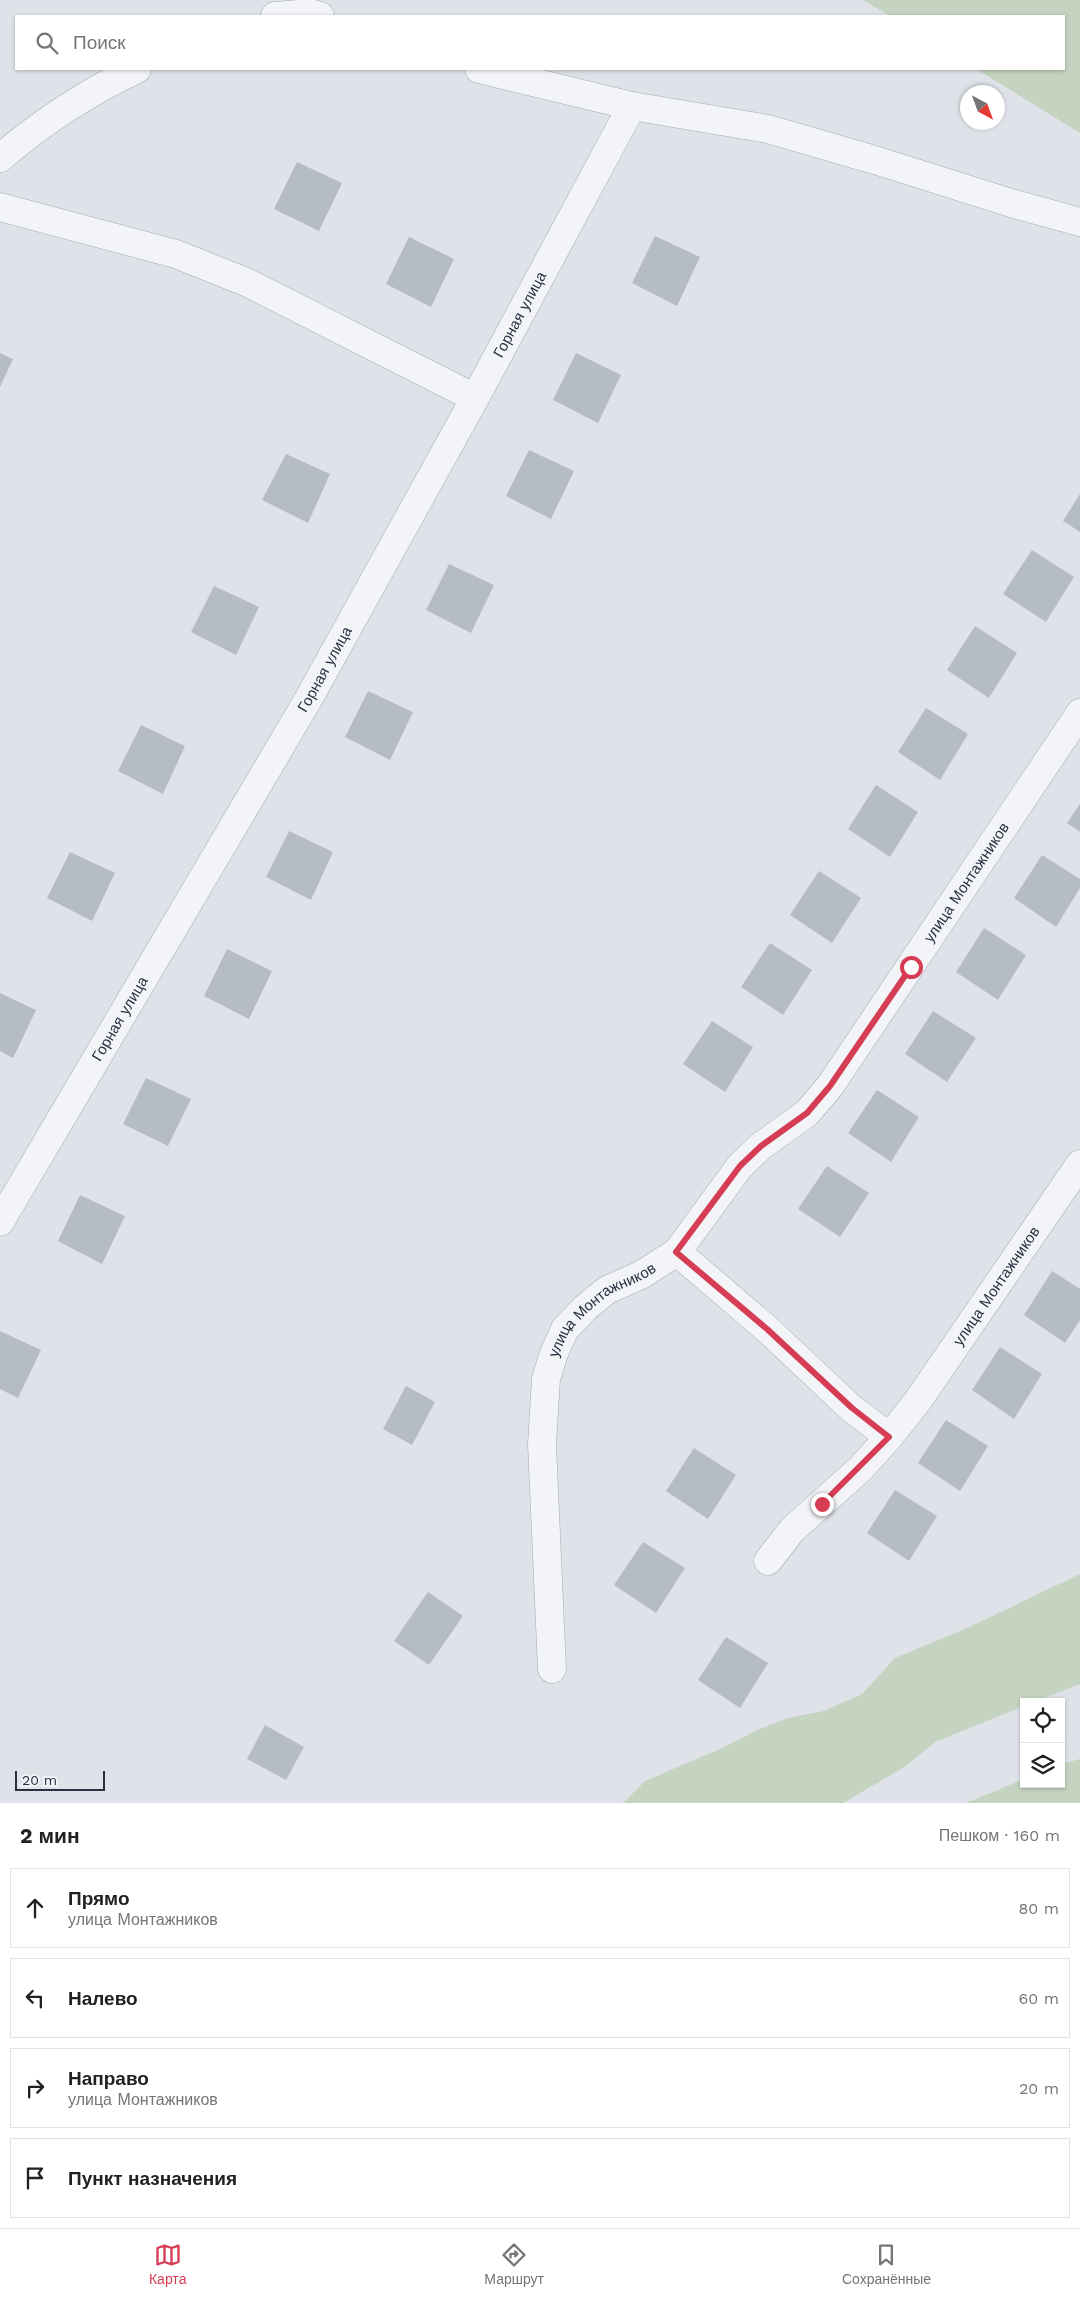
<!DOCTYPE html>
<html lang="ru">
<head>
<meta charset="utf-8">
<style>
  body { margin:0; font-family:"Work Sans",sans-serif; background:#f2f2f2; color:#202124 }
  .controls { position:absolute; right:15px; bottom:15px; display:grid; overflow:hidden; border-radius:0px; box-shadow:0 1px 4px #0004 }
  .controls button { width:45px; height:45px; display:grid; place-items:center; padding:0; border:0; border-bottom:1px solid #e0e0e0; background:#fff; color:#202124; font:25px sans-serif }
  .compass { position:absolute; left:960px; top:85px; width:45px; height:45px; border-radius:50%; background:#fff; box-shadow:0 1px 4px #0004; rotate:139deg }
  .scale { position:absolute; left:15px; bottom:12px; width:90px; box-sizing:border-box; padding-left:5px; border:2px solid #273141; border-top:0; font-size:14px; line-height:18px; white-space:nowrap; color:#273141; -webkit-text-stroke:4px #eff2f7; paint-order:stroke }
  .stop { position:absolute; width:15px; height:15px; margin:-11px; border:4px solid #d63c54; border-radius:50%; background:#fff }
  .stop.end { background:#d63c54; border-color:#fff; box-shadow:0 1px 5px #0008 }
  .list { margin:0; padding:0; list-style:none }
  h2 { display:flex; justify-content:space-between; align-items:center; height:65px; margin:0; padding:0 20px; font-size:21px }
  h2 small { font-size:16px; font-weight:400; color:#757577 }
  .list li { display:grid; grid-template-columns:32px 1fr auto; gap:15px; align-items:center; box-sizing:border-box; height:80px; margin:0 10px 10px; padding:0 10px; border:1px solid #e0e0e0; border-radius:0px }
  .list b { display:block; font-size:19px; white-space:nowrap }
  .list p { margin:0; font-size:16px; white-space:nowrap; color:#757577 }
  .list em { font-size:16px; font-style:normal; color:#757577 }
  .icon { flex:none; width:28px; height:28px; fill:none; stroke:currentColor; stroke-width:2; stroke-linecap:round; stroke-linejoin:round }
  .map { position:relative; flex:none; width:1080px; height:1803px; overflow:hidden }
  .search { position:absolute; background:#fff; box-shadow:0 1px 4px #0004; left:15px; right:15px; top:15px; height:55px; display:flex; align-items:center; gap:12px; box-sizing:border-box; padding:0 18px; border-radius:0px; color:#757577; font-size:19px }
  .sheet { height:425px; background:#fff }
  nav { display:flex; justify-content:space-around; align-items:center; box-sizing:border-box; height:70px; border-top:1px solid #e0e0e0; background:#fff; font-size:14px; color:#757577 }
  nav a { display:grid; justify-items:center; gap:2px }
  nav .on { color:#d63c54 }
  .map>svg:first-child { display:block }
  .green { fill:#c5d4c0 }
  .building { fill:#b6bcc6 }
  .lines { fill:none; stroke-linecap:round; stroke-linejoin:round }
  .minor-casing { stroke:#a4aab3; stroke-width:29 }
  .minor { stroke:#f2f4f7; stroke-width:28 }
  .route { stroke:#d63c54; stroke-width:6 }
  .labels { text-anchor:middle; stroke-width:4; stroke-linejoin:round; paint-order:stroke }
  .street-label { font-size:15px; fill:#273141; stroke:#eff2f7 }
</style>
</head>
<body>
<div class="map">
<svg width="1080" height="1803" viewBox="0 0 1080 1803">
  <rect width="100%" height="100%" fill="#dfe3e9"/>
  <g class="green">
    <polygon points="863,0 1080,0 1080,133 976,69 1064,69 1064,16 890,16"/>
    <polygon points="1080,1574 1080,1684 1034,1702 1024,1702 1024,1706 935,1742 906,1766 843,1803 623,1803 645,1781 722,1748 755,1731 788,1718 824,1711 862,1694 895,1658 965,1629"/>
    <polygon points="1080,1759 1080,1803 966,1803 1024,1779 1024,1784 1061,1784 1061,1764"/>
  </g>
  <g class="building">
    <polygon points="297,162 342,183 319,231 274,209"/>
    <polygon points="655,236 700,257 677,306 632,283"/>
    <polygon points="409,237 454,259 431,307 386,284"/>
    <polygon points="0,353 13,359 0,387"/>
    <polygon points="576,353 621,375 598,423 553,400"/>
    <polygon points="529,450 574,471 551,519 506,496"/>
    <polygon points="286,454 330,474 308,523 262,500"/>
    <polygon points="1080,494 1080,532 1063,521"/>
    <polygon points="1032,550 1074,577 1046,622 1003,594"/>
    <polygon points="449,564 494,585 471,633 426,610"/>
    <polygon points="214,586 259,607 236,655 191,632"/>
    <polygon points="975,626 1017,653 989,698 947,670"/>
    <polygon points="368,691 413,712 390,760 345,737"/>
    <polygon points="926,708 968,734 940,780 898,752"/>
    <polygon points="141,725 185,746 163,794 118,771"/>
    <polygon points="876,785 918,812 890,857 848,829"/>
    <polygon points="1080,804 1080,832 1067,823"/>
    <polygon points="289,831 333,852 311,900 266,877"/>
    <polygon points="70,852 115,873 92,921 47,898"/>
    <polygon points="1042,855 1080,879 1080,888 1056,927 1014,898"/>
    <polygon points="819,871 861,898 832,943 790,915"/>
    <polygon points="984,928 1026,955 998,1000 956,972"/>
    <polygon points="770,943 812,970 783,1015 741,987"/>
    <polygon points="227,949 272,971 249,1019 204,996"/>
    <polygon points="0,993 36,1010 13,1058 0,1051"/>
    <polygon points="933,1011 976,1038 947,1082 905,1054"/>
    <polygon points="712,1021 753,1047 725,1092 683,1064"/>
    <polygon points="146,1078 191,1099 168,1146 123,1124"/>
    <polygon points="877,1090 919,1117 891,1162 848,1133"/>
    <polygon points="827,1166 869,1193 840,1237 798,1209"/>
    <polygon points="80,1195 125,1216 102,1264 58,1241"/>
    <polygon points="1052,1271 1080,1289 1080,1320 1065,1343 1024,1315"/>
    <polygon points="0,1331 41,1350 18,1398 0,1389"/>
    <polygon points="1000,1347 1042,1374 1014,1419 972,1390"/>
    <polygon points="406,1386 435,1402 412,1445 383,1429"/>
    <polygon points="946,1420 988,1446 960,1491 918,1463"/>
    <polygon points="694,1448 736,1475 708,1519 666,1491"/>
    <polygon points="895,1490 937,1516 909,1561 867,1533"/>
    <polygon points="643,1542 685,1568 656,1613 614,1585"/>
    <polygon points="428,1592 463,1616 429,1665 394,1641"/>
    <polygon points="726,1637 768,1663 740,1708 698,1680"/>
    <polygon points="265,1725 304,1747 286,1780 247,1759"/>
  </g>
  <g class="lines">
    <g class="minor-casing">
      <g id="minor">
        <polyline points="275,16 310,13 320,16"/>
        <polyline points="479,69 632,106 768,129 878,161 1011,203 1080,222"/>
        <path d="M0 158C41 123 88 92 137 69"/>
        <polyline points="0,207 176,254 246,282 475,398"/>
        <path id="s1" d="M0 1222 309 698 475 398 632 106"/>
        <polyline points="677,1252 767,1329 851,1408 889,1437"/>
        <path id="s2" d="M768 1561 792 1530 860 1469 889 1437 917 1402 1080 1164"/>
        <path id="s3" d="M552 1669 542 1444 546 1379 554 1353 565 1329 585 1308 607 1290 641 1275 677 1252 740 1166 761 1146 807 1113 830 1086 1080 713"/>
      </g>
    </g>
    <use href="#minor" class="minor"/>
  </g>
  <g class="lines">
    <polyline class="route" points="822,1504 889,1437 852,1408 767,1329 676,1252 740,1166 761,1146 807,1113 830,1086 911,967"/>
  </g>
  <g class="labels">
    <g class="street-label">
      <text dy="5" stroke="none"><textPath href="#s1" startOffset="1046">Горная улица</textPath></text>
      <text dy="5" stroke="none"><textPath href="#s1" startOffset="641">Горная улица</textPath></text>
      <text dy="5" stroke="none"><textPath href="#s3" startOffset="954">улица Монтажников</textPath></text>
      <text dy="5" stroke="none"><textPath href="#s1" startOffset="236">Горная улица</textPath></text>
      <text dy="5" stroke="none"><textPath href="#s2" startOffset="359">улица Монтажников</textPath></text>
      <text dy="5" stroke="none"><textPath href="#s3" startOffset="384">улица Монтажников</textPath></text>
    </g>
  </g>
</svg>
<div class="controls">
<button><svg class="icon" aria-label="locate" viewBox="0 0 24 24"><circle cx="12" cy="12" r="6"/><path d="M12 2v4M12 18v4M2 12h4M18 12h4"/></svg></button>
<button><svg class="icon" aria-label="layers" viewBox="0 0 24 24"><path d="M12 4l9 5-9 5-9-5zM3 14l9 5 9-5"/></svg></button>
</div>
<svg class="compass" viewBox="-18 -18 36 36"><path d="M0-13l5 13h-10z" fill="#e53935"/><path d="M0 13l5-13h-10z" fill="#757577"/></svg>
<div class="scale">20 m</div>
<div class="stop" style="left:911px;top:967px"></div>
<div class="stop end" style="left:822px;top:1504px"></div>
<div class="search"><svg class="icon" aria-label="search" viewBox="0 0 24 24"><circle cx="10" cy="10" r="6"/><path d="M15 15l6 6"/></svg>Поиск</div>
</div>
<section class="sheet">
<h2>2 мин<small>Пешком · 160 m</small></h2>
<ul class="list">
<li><svg class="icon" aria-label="ahead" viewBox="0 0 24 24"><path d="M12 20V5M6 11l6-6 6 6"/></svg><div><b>Прямо</b><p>улица Монтажников</p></div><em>80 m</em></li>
<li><svg class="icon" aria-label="left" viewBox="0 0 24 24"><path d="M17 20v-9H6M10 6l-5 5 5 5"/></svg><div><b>Налево</b></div><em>60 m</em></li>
<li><svg class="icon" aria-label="right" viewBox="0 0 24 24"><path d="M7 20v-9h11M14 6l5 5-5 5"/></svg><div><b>Направо</b><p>улица Монтажников</p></div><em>20 m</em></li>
<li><svg class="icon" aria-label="arrive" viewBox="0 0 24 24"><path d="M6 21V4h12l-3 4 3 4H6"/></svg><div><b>Пункт назначения</b></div></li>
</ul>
</section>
<nav>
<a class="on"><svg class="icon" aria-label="map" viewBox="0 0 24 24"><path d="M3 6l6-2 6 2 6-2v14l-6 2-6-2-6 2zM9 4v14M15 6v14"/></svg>Карта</a>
<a><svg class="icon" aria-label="directions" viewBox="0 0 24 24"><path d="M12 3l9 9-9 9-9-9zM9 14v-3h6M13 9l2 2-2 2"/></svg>Маршрут</a>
<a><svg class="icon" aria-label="saved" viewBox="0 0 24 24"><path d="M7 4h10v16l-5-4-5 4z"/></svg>Сохранённые</a>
</nav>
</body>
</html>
